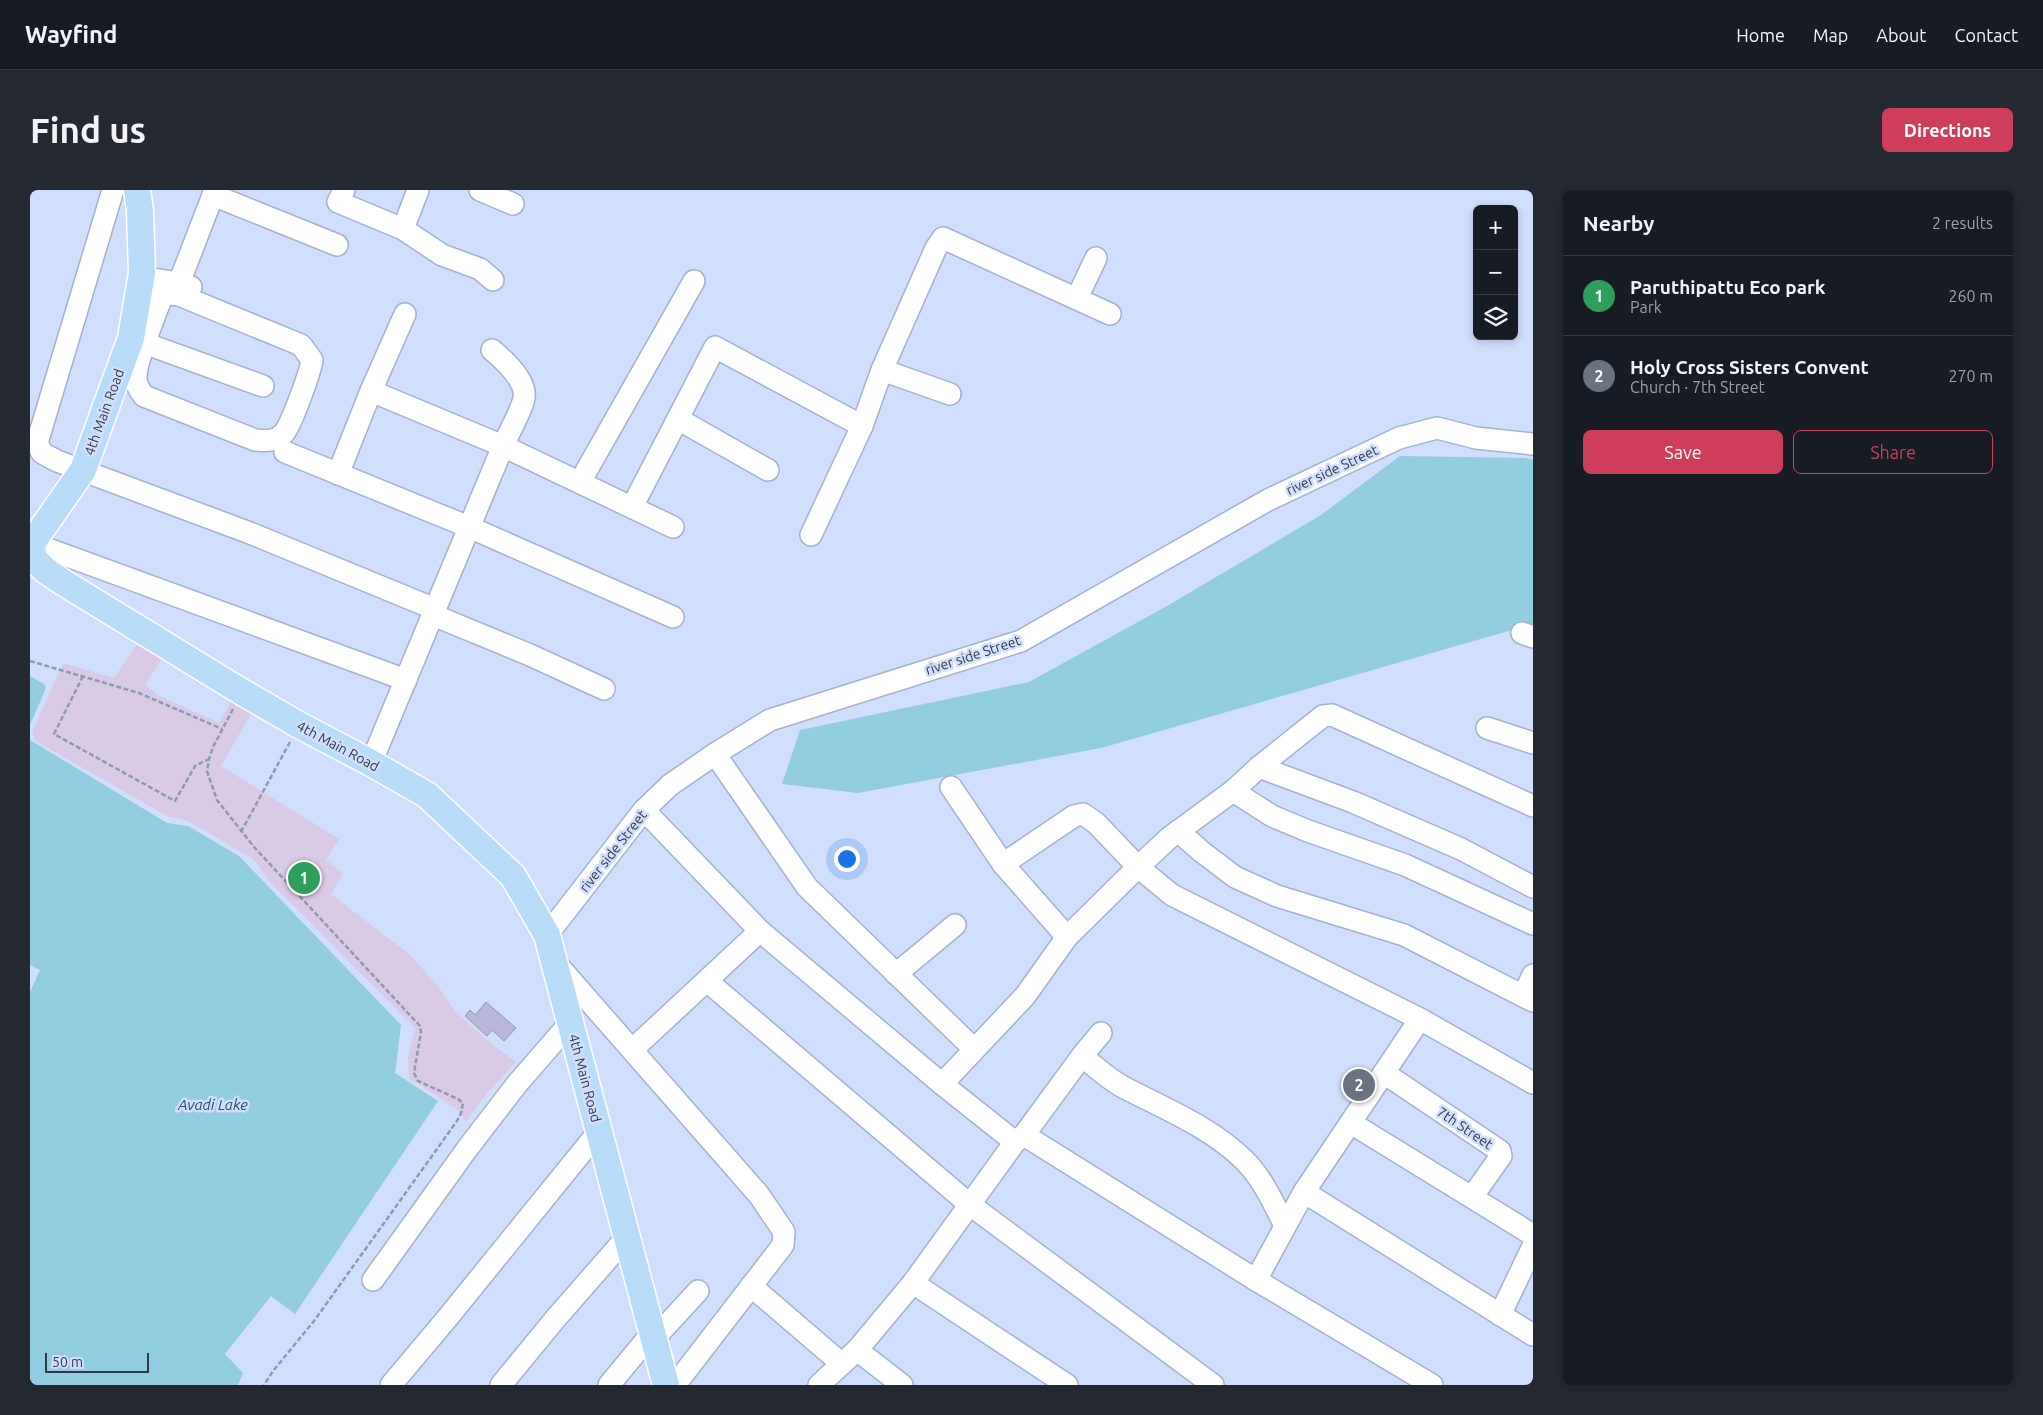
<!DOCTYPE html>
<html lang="en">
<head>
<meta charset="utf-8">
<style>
  body { margin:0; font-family:Ubuntu,sans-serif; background:#242831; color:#f1f3f6 }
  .controls { position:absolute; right:15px; top:15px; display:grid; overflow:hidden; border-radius:8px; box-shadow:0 2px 8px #0003 }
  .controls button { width:45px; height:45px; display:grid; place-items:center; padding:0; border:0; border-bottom:1px solid #363941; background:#171b24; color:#f1f3f6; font:25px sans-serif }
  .scale { position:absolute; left:15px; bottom:12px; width:104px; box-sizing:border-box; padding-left:5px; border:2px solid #333945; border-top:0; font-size:14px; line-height:18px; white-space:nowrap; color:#333945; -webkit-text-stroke:4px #d0dffd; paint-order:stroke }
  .you { position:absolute; left:816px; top:668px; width:18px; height:18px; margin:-12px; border:4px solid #fff; border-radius:50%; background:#1a73e8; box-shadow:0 0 0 8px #1a73e833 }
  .badge { display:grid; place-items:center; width:32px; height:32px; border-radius:50%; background:#ce3e5a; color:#fff; font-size:16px; font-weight:700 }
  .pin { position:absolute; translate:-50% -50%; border:2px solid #fff; box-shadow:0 1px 5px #0006 }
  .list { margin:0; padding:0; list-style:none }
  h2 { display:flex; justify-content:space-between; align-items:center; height:65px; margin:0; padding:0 20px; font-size:21px }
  h2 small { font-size:16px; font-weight:400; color:#9ea1a6 }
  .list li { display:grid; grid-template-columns:32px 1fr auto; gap:15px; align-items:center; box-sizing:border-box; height:80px; padding:0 20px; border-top:1px solid #363941 }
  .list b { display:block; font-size:19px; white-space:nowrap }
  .list p { margin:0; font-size:16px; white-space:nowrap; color:#9ea1a6 }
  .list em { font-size:16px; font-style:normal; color:#9ea1a6 }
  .actions { display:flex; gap:10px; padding:15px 20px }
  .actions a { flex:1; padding:11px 0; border:1px solid #ce3e5a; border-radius:8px; text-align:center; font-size:18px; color:#ce3e5a }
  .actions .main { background:#ce3e5a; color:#fff }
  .icon { flex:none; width:28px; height:28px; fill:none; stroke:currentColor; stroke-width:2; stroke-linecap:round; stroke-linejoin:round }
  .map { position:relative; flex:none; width:1503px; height:1195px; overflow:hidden; border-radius:8px }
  header { display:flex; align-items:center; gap:30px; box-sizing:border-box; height:70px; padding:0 25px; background:#171b24; border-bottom:1px solid #363941 }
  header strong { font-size:24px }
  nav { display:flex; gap:28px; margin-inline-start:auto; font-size:18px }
  .intro { display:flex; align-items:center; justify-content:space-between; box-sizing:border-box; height:120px; padding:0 30px }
  h1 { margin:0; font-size:35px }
  .button { padding:12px 22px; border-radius:8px; background:#ce3e5a; color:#fff; font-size:18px; font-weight:700 }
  main { display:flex; gap:30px; padding:0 30px }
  aside { flex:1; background:#171b24; border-radius:8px; box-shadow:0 2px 8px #0003 }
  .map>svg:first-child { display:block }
  .green { fill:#d9cae8 }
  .water { fill:#91cce0 }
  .building { fill:#b7b6d6; stroke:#9695b3 }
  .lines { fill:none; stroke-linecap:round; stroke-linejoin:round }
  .minor-casing { stroke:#a3b1cf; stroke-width:24 }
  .major-casing { stroke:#fff; stroke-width:29 }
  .path { stroke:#8d99af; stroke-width:2.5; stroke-dasharray:5 2.5; stroke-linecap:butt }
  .minor { stroke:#fff; stroke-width:21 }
  .major { stroke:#b8ddfa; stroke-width:26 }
  .labels { text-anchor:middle; stroke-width:5; stroke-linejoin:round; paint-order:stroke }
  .street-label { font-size:14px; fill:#333945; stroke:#d0dffd }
  .water-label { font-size:15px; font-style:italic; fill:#215261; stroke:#d0dffd }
</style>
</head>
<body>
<header>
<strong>Wayfind</strong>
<nav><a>Home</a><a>Map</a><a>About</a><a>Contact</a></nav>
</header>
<div class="intro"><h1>Find us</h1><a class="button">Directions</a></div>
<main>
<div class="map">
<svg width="1503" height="1195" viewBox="0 0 1503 1195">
  <rect width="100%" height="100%" fill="#d0dffd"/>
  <polygon class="green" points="109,451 132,465 130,472 115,495 128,505 189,533 204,506 225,517 191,576 309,649 296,670 313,684 301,704 379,764 407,795 426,822 459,852 486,872 458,902 436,931 428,920 379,888 378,868 385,838 240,692 223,669 158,631 137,626 6,551 2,543 33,473 84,488"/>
  <g class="water">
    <polygon points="1370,266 1495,268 1503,270 1503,434 1071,558 828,603 752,594 770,540 999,492 1137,416 1291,325"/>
    <polygon points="0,486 14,494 16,498 0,535"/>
    <polygon points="0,550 137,633 158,636 209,666 371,835 365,883 408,911 265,1124 241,1106 195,1164 213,1183 208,1195 0,1195 0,802 10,780 0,775"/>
  </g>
  <polygon class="building" points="456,812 486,838 474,851 462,840 457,846 435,826 440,820 445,825"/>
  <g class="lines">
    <g class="minor-casing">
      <g id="minor">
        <polyline points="83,0 7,253 12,263 27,271 220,343 405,419"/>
        <polyline points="314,0 308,12 373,39"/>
        <polyline points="388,0 373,39 412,65 450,79 463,90"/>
        <polyline points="450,0 483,14"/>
        <polyline points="183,5 307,55"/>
        <polyline points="111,87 149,93 161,97"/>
        <polyline points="149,93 185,0"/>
        <path d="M140 104 149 105 271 155 282 170C280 183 262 233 254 243 246 252 236 251 225 250L114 206C109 200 105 193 106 185 108 164 125 127 132 106Z"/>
        <polyline points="1047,108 1066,68"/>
        <polyline points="103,149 233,196"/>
        <polyline points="852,180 920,204"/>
        <polyline points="341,201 473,256 643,337"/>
        <polyline points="648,229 738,280"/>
        <polyline points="255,262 439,337 643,427"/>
        <polyline points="308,284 341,201 375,124"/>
        <polyline points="550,292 664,91"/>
        <polyline points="602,317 685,157 832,236"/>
        <polyline points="781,345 832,236 852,180 906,58 913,48 1080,124"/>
        <polyline points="2,353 376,490"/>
        <polyline points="403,425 500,465 574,499"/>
        <polyline points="1492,443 1503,447"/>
        <polyline points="1457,538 1503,553"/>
        <polyline points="685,564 777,697 944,859"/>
        <path d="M341 573 473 256C478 244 492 220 494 208 497 191 474 170 462 160"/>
        <polyline points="1229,577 1323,612 1431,659 1503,697"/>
        <polyline points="921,597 973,674 1037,747"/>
        <polyline points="1203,601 1242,626 1278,641 1375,675 1503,734"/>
        <polyline points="614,620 730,741 912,894 985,952"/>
        <polyline points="1148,641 1172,662 1205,687 1247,706 1374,745 1503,811"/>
        <polyline points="973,674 1044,626 1053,624 1066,633 1108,677 1142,705 1390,829 1503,893"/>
        <polyline points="517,745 614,620 640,595 685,564 740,530 991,451 1238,310 1369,248 1407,238 1446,248 1503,254"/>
        <polyline points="524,771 729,1005 754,1042 753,1055 645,1195"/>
        <polyline points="866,784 925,735"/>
        <polyline points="677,791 939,1014 1183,1195"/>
        <polyline points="1493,806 1503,785"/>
        <polyline points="603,859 730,741"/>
        <path d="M1052 866C1066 877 1079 890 1095 898 1136 919 1182 938 1215 971 1233 989 1244 1014 1255 1036"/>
        <polyline points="1354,883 1470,961 1471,966 1442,1007"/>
        <polyline points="912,894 995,806 1037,747 1108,677 1139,648 1203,601 1229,577 1293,526 1302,525 1503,616"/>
        <polyline points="1321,933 1503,1045"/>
        <polyline points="994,945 1226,1090 1402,1195"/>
        <polyline points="1274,1002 1503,1145"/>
        <polyline points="343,1090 437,959 487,894 540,833"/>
        <polyline points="1226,1090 1274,1002 1390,829"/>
        <polyline points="883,1093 1037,1195"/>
        <polyline points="721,1096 812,1174"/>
        <polyline points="1470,1125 1503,1056"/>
        <polyline points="624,1149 668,1101"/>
        <polyline points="827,1160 872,1195"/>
        <polyline points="361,1195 419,1126 569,941"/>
        <polyline points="471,1195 526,1128 597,1047"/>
        <polyline points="579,1195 622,1143"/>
        <polyline points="789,1195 827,1160 883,1093 985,952 994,945 1052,866 1071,843"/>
      </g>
    </g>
    <g class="major-casing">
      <polyline id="major" points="107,0 110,21 112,83 101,148 53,280 2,353 3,368 15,380 34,393 212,502 269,535 341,573 397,605 483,686 517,745 636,1195"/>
    </g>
    <g class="path">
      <polyline points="0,471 109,503 192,539"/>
      <polyline points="53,486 24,544 145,611 165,576 179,569"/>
      <polyline points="203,519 183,557 179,569 177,581 187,610 224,657 390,836 391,842 384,883 388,891 428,909 433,913 431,923 427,931 284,1131 243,1181 234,1195"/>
      <polyline points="211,642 260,552"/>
    </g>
    <use href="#minor" class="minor"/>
    <use href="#major" class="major"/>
  </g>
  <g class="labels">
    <g class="street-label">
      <text transform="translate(74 222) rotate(-70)" y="5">4th Main Road</text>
      <text transform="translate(1302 280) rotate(-25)" y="5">river side Street</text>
      <text transform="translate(943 465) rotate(-18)" y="5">river side Street</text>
      <text transform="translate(308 556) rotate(28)" y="5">4th Main Road</text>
      <text transform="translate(583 661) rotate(-52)" y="5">river side Street</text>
      <text transform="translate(555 888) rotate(75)" y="5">4th Main Road</text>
      <text transform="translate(1435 938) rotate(34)" y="5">7th Street</text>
    </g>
    <g class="water-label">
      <text x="183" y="920">Avadi Lake</text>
    </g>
  </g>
</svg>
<div class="controls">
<button>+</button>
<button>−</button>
<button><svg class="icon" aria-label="layers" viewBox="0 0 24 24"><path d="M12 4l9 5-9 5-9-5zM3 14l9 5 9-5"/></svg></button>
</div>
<div class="scale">50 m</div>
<div class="you"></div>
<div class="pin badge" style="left:274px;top:688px;background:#2e9e5b">1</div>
<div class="pin badge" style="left:1329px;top:895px;background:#6b7280">2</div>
</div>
<aside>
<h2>Nearby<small>2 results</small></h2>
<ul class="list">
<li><span class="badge" style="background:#2e9e5b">1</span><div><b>Paruthipattu Eco park</b><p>Park</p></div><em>260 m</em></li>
<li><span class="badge" style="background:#6b7280">2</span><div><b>Holy Cross Sisters Convent</b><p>Church · 7th Street</p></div><em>270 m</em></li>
</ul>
<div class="actions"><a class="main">Save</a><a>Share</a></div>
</aside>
</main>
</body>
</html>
